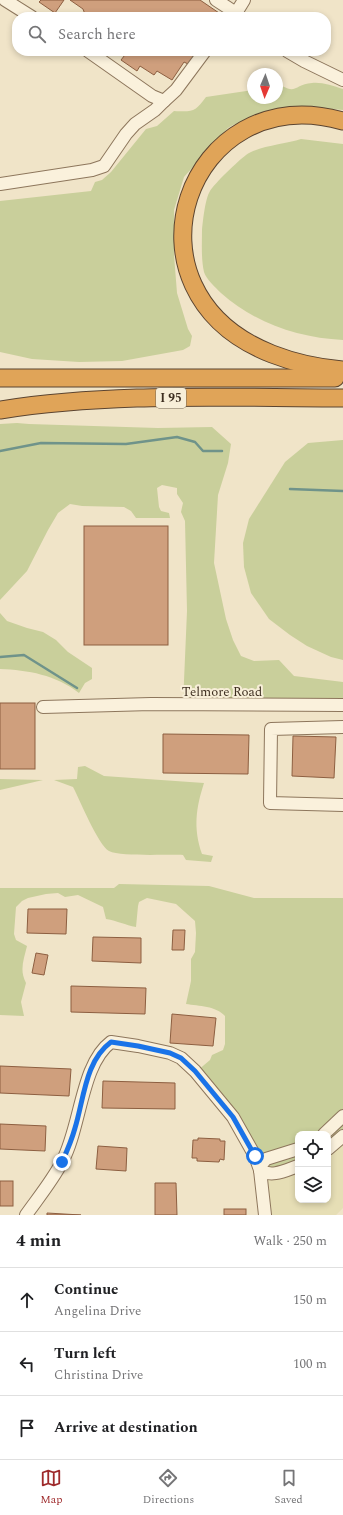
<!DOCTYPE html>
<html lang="en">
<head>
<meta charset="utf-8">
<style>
  body { margin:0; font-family:Spectral,serif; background:#f2f2f2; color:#202124 }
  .controls { position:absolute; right:12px; bottom:12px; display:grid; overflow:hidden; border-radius:8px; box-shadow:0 2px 6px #0003 }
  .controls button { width:36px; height:36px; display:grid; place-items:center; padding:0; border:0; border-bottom:1px solid #e0e0e0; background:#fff; color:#202124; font:20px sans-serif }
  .compass { position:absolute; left:247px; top:68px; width:36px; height:36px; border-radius:50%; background:#fff; box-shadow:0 2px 6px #0003; rotate:182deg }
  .stop { position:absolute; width:12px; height:12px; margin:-9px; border:3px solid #1a73e8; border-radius:50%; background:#fff }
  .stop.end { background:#1a73e8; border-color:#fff; box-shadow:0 1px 4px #0008 }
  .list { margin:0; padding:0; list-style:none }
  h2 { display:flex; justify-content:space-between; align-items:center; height:52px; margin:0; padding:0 16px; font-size:17px }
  h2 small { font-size:13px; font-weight:400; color:#757577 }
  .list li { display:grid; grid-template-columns:26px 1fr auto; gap:12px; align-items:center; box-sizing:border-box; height:64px; padding:0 16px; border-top:1px solid #e0e0e0 }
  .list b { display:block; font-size:15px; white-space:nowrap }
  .list p { margin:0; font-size:13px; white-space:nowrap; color:#757577 }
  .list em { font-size:13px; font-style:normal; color:#757577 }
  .icon { flex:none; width:22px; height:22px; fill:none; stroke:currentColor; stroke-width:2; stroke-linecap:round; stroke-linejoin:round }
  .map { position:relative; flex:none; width:343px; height:1215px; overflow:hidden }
  .search { position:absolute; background:#fff; box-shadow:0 2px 6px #0003; left:12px; right:12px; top:12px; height:44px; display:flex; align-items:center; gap:10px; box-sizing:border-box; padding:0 14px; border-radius:16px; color:#757577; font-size:15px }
  .sheet { height:244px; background:#fff }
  nav { display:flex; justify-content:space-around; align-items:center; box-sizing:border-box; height:56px; border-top:1px solid #e0e0e0; background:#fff; font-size:11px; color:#757577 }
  nav a { display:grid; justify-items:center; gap:2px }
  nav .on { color:#9e2a2b }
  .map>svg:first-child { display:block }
  .farmland { fill:#e6deb5 }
  .green { fill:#c9cf9b }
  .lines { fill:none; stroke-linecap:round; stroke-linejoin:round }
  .stream { stroke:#6f938a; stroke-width:2.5 }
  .building { fill:#cf9f7d; stroke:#8d5f41 }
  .minor-casing { stroke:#8d765c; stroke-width:14 }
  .highway-casing { stroke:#5b4430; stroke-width:19 }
  .minor { stroke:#faf1dc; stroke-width:12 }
  .highway { stroke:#e0a458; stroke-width:17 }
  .route { stroke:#1a73e8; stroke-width:5 }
  .labels { text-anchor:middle; stroke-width:4; stroke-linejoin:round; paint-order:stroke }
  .shield { fill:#f7eed8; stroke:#756857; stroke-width:1 }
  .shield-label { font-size:12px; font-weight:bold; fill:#3d2e20 }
  .street-label { font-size:13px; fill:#3d2e20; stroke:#f7eed8 }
</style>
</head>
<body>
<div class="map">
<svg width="343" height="1215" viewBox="0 0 343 1215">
  <rect width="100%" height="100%" fill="#f0e4c8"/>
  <polygon class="farmland" points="343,1138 343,1208 336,1215 265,1215 262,1173 298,1167 298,1200 328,1200 328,1150"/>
  <g class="green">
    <path d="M277 82C296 97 294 84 312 83 322 82 333 86 343 89V110L300 106 233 125 228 128 184 177 174 210V255L177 293 188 329 192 336 190 346 183 350 122 361 79 362 32 359 0 352V201L91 191 95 182 102 180 111 172 146 129 157 126 174 111C193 112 195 112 206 97L253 90V98H277Z"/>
    <path d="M301 139 343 144V340C298 338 255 323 221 293 216 288 206 279 204 272 201 259 202 243 202 230 203 221 205 199 210 191 214 184 239 160 246 155 258 146 286 144 301 139Z"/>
    <polygon points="17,423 29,424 158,428 212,427 231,444 228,463 218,495 214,563 226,619 233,640 241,656 254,661 279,660 294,676 343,682 343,706 183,704 187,611 185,521 181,512 183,503 177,494 177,488 162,485 157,488 159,507 161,511 169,513 170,518 136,518 131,511 124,507 82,506 70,504 58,513 48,530 27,571 0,600 0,603 0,424"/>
    <polygon points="343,440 343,660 331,657 307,646 290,635 269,619 251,593 244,567 243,543 249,519 285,462 308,443"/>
    <path d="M0 613 7 621 27 628 43 632 56 640 68 652 92 668V679L85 683 79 693C56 675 28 670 0 669Z"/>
    <path d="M85 766 104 776 204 783C196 808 193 828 202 854L213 856 211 862 186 860 183 855C168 854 121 857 109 851 98 845 80 800 73 787L54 780 77 779 78 767Z"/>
    <polygon points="0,779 43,780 0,790"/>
    <path d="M119 884 209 886 254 898H343V1138L328 1150V1134H298V1167L268 1174 197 1071 210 1060 212 1055 223 1050 225 1044V1016C216 1006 199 1006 186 1004L191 981V959L195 952 196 933 195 921 176 904 147 898 139 902 138 906 136 927C125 925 118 921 106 919L103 907 78 895 65 897 58 893 46 894 28 898 22 901 16 907 14 934 16 940 27 946C24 959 19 970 26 983L21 1002 24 1016 0 1015V888H114Z"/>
  </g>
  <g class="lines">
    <g class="stream">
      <polyline points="0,451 41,443 126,444 177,437 195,442 203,451 222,451"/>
      <polyline points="290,489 343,491"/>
      <polyline points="0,657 24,655 77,688"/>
    </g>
  </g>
  <g class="building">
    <polygon points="41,0 64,0 55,13 39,2"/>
    <polygon points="70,0 200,0 222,15 221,17 86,17 83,9"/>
    <polygon points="128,51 197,51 188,64 184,62 172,80 157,71 154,75 140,66 137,71 121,60"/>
    <rect x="84" y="526" width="84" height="119"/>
    <rect x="0" y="703" width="35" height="66"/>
    <polygon points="163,734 249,735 248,774 163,773"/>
    <polygon points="293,736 336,737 334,778 292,776"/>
    <polygon points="28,909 67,909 66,934 27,933"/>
    <polygon points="173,930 185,930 184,950 172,950"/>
    <polygon points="93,937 141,938 141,963 92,961"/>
    <polygon points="36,953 48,955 44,975 32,973"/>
    <polygon points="71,986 146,988 145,1014 71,1012"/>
    <polygon points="172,1014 216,1018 213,1046 170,1043"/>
    <polygon points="0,1066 71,1069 69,1096 0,1093"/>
    <polygon points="103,1081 175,1083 175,1109 102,1108"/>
    <polygon points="0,1124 46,1126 45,1151 0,1149"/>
    <polygon points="198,1138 220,1139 220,1141 225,1141 224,1160 220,1159 219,1162 197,1161 197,1158 192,1158 193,1140 198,1140"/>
    <polygon points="98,1146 127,1148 126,1171 96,1169"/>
    <rect x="0" y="1181" width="13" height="25"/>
    <polygon points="155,1183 176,1183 177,1215 155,1215"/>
    <rect x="224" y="1209" width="22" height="6"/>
    <polygon points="47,1213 81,1215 47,1215"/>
  </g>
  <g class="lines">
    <g class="minor-casing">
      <g id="minor">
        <polyline points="5,0 32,17"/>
        <polyline points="216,0 236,13 244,0"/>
        <polyline points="88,51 152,96 164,101 176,90 205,51"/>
        <polyline points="287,51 304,61 343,80"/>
        <polyline points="0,184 92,170 104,166 126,134 135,124 155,110 164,101"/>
        <polyline points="43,707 151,704 343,705"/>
        <polyline points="343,727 271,729 270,803 343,805"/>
        <polyline points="324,1134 343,1116"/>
        <polyline points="328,1149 343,1136"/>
        <polyline points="260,1170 262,1164 266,1159 298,1149"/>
        <path d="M260 1170C272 1178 286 1170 298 1166"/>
        <path d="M26 1215C38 1198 52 1181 62 1162 81 1127 81 1064 111 1042L138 1046 170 1053 181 1058 195 1071 233 1117 255 1156 260 1170 265 1215"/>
      </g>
    </g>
    <g class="highway-casing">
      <g id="highway">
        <path d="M343 121C188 77 111 291 272 354 295 363 318 368 343 370"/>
        <polyline points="0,378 335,378"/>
        <path d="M0 410C113 392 229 398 343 398"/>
      </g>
    </g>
    <use href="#minor" class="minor"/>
    <use href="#highway" class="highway"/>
  </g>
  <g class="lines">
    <path class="route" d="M62 1162C67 1151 72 1139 75 1128 84 1099 85 1061 111 1042L138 1046 170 1053 181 1058 195 1071 233 1117 255 1156"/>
  </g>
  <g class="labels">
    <rect class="shield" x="156" y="388" width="30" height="20" rx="3"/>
    <g class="shield-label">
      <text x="171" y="402">I 95</text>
    </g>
    <g class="street-label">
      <text x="222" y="696">Telmore Road</text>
    </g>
  </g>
</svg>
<div class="controls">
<button><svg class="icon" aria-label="locate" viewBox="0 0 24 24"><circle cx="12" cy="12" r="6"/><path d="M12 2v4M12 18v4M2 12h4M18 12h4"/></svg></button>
<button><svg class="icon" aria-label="layers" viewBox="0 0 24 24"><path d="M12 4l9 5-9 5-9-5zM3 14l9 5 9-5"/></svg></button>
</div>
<svg class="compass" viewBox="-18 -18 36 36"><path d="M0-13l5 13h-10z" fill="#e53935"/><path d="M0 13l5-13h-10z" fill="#757577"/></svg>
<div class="stop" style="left:255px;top:1156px"></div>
<div class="stop end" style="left:62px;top:1162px"></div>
<div class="search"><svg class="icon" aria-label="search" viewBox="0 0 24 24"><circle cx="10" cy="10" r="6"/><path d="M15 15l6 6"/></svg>Search here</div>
</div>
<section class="sheet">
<h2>4 min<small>Walk · 250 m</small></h2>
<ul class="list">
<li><svg class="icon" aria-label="ahead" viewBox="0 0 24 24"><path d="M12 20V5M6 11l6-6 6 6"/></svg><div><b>Continue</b><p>Angelina Drive</p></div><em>150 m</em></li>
<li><svg class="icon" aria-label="left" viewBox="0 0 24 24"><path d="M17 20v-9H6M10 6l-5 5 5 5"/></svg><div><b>Turn left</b><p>Christina Drive</p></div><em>100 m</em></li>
<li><svg class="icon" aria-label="arrive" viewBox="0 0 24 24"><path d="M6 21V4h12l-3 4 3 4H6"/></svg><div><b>Arrive at destination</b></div></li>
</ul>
</section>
<nav>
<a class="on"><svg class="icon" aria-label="map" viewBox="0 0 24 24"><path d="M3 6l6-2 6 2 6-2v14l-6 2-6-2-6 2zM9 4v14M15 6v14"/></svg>Map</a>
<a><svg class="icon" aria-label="directions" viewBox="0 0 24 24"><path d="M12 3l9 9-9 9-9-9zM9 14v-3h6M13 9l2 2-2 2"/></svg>Directions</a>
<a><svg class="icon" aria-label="saved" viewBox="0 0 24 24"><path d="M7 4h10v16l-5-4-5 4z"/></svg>Saved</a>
</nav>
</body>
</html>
